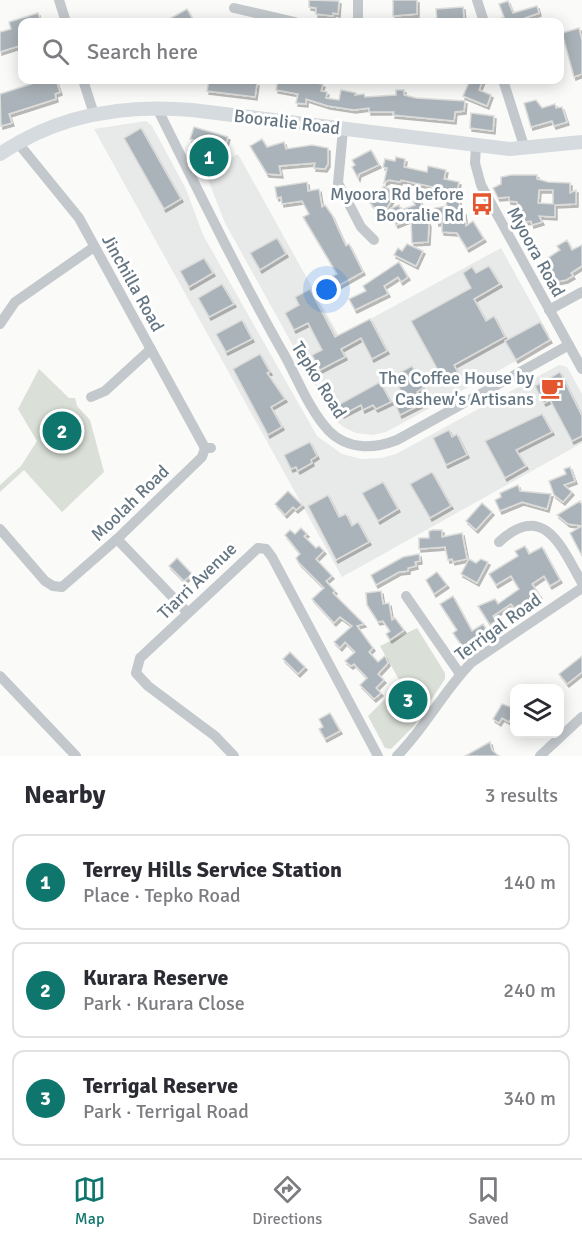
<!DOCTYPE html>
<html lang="en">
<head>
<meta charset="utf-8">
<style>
  body { margin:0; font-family:Signika,sans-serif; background:#f7f7f7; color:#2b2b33 }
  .controls { position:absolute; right:18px; bottom:18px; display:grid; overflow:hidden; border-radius:12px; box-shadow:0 3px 15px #0003 }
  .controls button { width:54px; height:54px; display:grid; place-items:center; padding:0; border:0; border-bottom:2px solid #e1e1e2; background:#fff; color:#2b2b33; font:30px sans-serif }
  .you { position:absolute; left:327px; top:290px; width:21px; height:21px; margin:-15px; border:4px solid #fff; border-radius:50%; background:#1a73e8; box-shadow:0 0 0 9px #1a73e833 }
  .badge { display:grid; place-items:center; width:39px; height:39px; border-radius:50%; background:#0f766e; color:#fff; font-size:20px; font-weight:700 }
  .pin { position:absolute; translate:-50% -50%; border:3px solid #fff; box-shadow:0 2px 6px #0006 }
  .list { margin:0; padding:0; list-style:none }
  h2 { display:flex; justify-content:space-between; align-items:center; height:78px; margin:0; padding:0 24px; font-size:26px }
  h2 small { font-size:20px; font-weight:400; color:#7c7c81 }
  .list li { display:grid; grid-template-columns:39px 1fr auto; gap:18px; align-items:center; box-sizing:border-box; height:96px; margin:0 12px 12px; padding:0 12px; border:2px solid #e1e1e2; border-radius:12px }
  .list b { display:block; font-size:22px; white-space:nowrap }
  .list p { margin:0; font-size:20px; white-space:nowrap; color:#7c7c81 }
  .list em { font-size:20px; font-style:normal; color:#7c7c81 }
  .icon { flex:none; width:33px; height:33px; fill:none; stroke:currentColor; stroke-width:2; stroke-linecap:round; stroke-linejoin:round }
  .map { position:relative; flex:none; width:582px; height:756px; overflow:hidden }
  .search { position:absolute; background:#fff; box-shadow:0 3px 15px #0003; left:18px; right:18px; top:18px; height:66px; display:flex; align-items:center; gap:15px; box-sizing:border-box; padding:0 21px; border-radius:12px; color:#7c7c81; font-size:22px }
  .sheet { height:402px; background:#fff }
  nav { display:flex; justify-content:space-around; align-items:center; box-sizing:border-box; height:84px; border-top:2px solid #e1e1e2; background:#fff; font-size:16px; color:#7c7c81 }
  nav a { display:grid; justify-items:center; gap:3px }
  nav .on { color:#0f766e }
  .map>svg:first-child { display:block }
  .built { fill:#e8e9e9 }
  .green { fill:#dadfd7 }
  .building { fill:#aab3b9; stroke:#dcdcda; stroke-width:1.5; fill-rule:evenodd; filter:url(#shadow) }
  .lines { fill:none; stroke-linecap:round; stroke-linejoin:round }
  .street { stroke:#c3c8cc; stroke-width:10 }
  .secondary { stroke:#d6dbdf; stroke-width:14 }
  .labels { text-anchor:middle; stroke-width:6; stroke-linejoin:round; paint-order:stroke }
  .street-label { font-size:18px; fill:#657683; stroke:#fff }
  .poi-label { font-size:18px; fill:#657683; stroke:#fff; text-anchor:end }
</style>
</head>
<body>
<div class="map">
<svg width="582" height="756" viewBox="0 0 582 756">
  <defs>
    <filter id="shadow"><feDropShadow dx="2" dy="3" stdDeviation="0" flood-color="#0004"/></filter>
  </defs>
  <rect width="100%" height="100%" fill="#fafaf8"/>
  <g class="built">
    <polygon points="146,121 152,126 186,189 203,235 317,436 342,454 361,459 381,458 396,454 559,365 567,367 582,394 582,443 342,577 94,129"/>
    <polygon points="238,154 339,336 501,248 549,335 547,344 386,432 373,435 356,433 345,428 336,421 328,409 225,223 205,172"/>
  </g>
  <g class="green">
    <polygon points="39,369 69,398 75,398 77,406 90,420 104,472 62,512 24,470 0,492 0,485 21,466 37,441 18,409"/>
    <polygon points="417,628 445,673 445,679 413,727 391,749 385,748 368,716 401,683 380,646"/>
  </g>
  <g class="building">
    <polygon points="309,0 339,1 338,14 333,13 333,16 316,14 316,8 309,7"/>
    <polygon points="393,0 417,0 417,14 393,16"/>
    <polygon points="508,1 513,13 537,6 539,13 525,18 527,22 519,22 518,19 510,22 492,22 504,17 499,4"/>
    <polygon points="463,7 464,19 437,21 436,9"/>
    <polygon points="187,9 194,22 174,22 171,18"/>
    <polygon points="38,13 41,22 22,22 22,45 0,52 0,32 11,29 9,22"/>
    <polygon points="579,28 582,40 582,74 574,77 562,33"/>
    <polygon points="36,80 56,80 60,92 55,94 56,99 9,114 12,123 1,126 0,94 37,82"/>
    <polygon points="209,80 247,80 246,82 257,83 255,97 207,91"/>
    <polygon points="278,80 309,80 309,82 323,84 321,91 327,92 326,98 339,100 341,90 356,93 355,95 364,94 365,97 396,95 396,90 404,90 404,95 416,98 465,101 464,111 455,112 454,121 393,115 394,112 369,112 369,108 354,110 328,106 306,99 306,104 296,103 298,94 276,90"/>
    <polygon points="470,80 483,80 479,90 491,95 487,106 463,96"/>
    <polygon points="536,100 542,108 555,104 556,108 562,107 567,122 554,126 552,121 531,127 524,103"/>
    <polygon points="471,113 494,116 493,131 470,128"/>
    <polygon points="194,127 228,137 221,159 206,168 197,154 212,146 190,139"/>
    <polygon points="141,128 181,199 164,209 124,138"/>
    <polygon points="262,139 267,147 284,142 286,149 312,145 328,148 328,164 325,169 314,168 315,163 279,166 281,175 267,174 250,146"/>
    <polygon points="371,150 379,165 359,174 358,178 352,167 355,165 352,160"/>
    <polygon points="396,157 405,159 404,167 427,172 428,166 446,170 444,179 459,182 455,201 459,200 460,212 464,212 466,226 473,221 484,239 467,249 457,233 442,232 442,222 437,223 435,208 447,206 443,193 432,190 433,187 401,180 400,182 389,180 384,183 387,168 383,167 385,159 395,161"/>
    <path d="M511 175H537V179L548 182 570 183V193L576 190V204L555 205V217L539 216 542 222 532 225 531 221 525 222 517 202 509 201V197L498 198 493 188 501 184V177ZM539 190H553V204L538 203Z"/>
    <polygon points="307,182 308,191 319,189 322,207 325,205 332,215 346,246 349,244 363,272 338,286 333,276 337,274 303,217 309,214 302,201 282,204 281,197 277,198 275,187"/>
    <polygon points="384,186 396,193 382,216 370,203"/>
    <polygon points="419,198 429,224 428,242 412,243 411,219 396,225 390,209 399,205 401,210 415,205 413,201"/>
    <polygon points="277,238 286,254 260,270 250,253"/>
    <polygon points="567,240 572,250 582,245 582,266 571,273 573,276 566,280 556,282 543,261 560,250 557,246"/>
    <polygon points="407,244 423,251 416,266 394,255 398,248 402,251"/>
    <polygon points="204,258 213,273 189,287 180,271"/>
    <polygon points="399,262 408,277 401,282 398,277 384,286 388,294 355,310 349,299 366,291 363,286"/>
    <polygon points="489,266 500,284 474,299 486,321 494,316 505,337 454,365 459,375 445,383 411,321 471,288 463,273 472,267 476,273"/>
    <polygon points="222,284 234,304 209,317 198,298"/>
    <polygon points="310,289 335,337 370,319 387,351 372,359 361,338 341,349 345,357 320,370 312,355 322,350 308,323 294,330 285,313 299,305 295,297"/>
    <polygon points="242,320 252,339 226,352 216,334"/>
    <polygon points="540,322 550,340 516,360 505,341"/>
    <polygon points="260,354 270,372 267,373 285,399 271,407 282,427 268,435 233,369"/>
    <polygon points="412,366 423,388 417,392 424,403 400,415 394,402 404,397 393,376"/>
    <polygon points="560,372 582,416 582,436 572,441 550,400 544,403 535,386"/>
    <polygon points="380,382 391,402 376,409 373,405 363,410 361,405 342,415 339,408 340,404"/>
    <polygon points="542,414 552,432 516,450 526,466 505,478 485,441"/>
    <polygon points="449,430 452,437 457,434 467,455 446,465 433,438"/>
    <polygon points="310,442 317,456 311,460 312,463 298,471 296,467 291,469 284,455"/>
    <polygon points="570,467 575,481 564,485 572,492 563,502 554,495 549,481 566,474 564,469"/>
    <polygon points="432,472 451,506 430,518 410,484"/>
    <polygon points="383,482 398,509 378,521 362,493"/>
    <polygon points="518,485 520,491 551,494 547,509 522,502 500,511 495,500 501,497 500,493"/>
    <polygon points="288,491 302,505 296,510 293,507 285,515 275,504"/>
    <polygon points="328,495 339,517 346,514 352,526 358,522 369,542 336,560 308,506"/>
    <polygon points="580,501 582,505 582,556 570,533 582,526 568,524 557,515"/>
    <polygon points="482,503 492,512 476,530 466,521"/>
    <polygon points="301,528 307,534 304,536 316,548 319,546 324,551 316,559 332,576 326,581 335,591 333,593 364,624 357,626 373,648 369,652 378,662 385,656 388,663 378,674 384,680 376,688 381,693 374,699 360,685 367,678 354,664 351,666 345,661 355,652 345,642 340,648 334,642 352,626 340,617 334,623 312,599 324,588 299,563 296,558 300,554 285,535 290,530 295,534"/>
    <polygon points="433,530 442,530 442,537 462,533 467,559 453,562 452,559 448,560 445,547 419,549 419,538 429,538 429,531"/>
    <polygon points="525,546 529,554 542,547 560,580 550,586 544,576 532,584 540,596 517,611 511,604 493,616 496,621 490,625 478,606 495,599 498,604 519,589 511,576 496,585 489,574 518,556 515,551"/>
    <polygon points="419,554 420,561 415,562 416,566 408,568 408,571 399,572 376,585 371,575 403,557"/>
    <polygon points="177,558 192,574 184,581 169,566"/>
    <polygon points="469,559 476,563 481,559 488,562 477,583 461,574"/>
    <polygon points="437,572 447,585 434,594 426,580"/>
    <polygon points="381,591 383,604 389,603 392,620 395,618 404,630 390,640 386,634 390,631 383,621 378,622 367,605 366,593"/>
    <polygon points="453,596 472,631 483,624 487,631 483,634 486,639 481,643 478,640 464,649 453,633 457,630 440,604"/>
    <polygon points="290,652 305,667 298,674 283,659"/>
    <polygon points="582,656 582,672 567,684 559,674"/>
    <polygon points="502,704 514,708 514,712 509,722 502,718 499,723 493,719"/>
    <polygon points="330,713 340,731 325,739 319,729 323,727 319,719"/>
    <polygon points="490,742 492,750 499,756 465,756"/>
  </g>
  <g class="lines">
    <g class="street">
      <polyline points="59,0 66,22"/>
      <polyline points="477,0 484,22"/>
      <polyline points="234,8 295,22"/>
      <polyline points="358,22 358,0"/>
      <polyline points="83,80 94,114"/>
      <polyline points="503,80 525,149"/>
      <path d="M157 108C199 192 239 275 285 356 298 380 310 411 329 431 348 450 374 449 397 440L569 345"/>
      <polyline points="343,130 338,183 361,227 374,240"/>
      <polyline points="18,143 79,218 205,448"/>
      <polyline points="476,146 475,163 481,185 582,369"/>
      <polyline points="549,310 582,292"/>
      <polyline points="0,324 15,302 94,247"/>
      <polyline points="91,397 105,391 151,349"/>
      <polyline points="0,529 45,581 53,586 62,587 117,539 202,457 205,448 211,448"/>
      <polyline points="117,539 187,612"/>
      <path d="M499 542C544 500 562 548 582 583"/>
      <polyline points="406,596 460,674"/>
      <polyline points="0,676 76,756"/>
      <polyline points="234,756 215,736 148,686 136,673 140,658 258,548 266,549 272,557 378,756"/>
      <path d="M397 756C426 727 444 690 472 662L582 588"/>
      <polyline points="540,756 582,717"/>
    </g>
    <path class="secondary" d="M0 154C57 115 124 104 192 110L510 149 582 142"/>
  </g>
  <defs>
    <g id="bus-bare" transform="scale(1.8)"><path d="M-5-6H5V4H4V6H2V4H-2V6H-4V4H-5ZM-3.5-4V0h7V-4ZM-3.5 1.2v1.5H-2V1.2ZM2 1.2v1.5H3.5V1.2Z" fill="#e4572e" stroke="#fff" stroke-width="2.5" paint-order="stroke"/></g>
    <g id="cafe-bare" transform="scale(1.8)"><path d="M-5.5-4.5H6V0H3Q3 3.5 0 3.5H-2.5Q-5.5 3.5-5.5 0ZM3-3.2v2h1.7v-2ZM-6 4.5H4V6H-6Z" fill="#e4572e" stroke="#fff" stroke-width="2.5" paint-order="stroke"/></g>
  </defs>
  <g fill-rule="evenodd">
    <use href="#bus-bare" x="482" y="204"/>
    <use href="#cafe-bare" x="552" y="388"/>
  </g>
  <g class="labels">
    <g class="street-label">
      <text transform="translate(287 122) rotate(7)" y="6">Booralie Road</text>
      <text transform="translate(536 252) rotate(61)" y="6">Myoora Road</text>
      <text transform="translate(133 283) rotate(61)" y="6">Jinchilla Road</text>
      <text transform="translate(319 380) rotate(58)" y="6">Tepko Road</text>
      <text transform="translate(130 503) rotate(-44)" y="6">Moolah Road</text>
      <text transform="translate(197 581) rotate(-44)" y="6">Tiarri Avenue</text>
      <text transform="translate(498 627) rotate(-36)" y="6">Terrigal Road</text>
    </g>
    <g class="poi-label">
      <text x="464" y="200">Myoora Rd before<tspan x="464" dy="21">Booralie Rd</tspan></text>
      <text x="534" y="384">The Coffee House by<tspan x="534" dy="21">Cashew's Artisans</tspan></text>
    </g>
  </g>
</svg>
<div class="controls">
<button><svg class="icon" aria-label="layers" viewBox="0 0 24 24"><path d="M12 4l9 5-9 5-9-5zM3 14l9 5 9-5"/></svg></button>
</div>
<div class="you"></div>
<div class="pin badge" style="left:209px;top:157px">1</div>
<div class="pin badge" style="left:62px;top:431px">2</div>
<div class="pin badge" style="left:408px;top:700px">3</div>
<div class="search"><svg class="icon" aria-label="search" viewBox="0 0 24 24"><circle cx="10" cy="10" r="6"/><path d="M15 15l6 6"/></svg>Search here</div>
</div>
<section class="sheet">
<h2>Nearby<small>3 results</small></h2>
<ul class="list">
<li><span class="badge">1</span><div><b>Terrey Hills Service Station</b><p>Place · Tepko Road</p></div><em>140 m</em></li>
<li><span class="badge">2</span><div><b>Kurara Reserve</b><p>Park · Kurara Close</p></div><em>240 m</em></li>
<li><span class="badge">3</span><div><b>Terrigal Reserve</b><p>Park · Terrigal Road</p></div><em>340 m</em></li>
</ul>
</section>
<nav>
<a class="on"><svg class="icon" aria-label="map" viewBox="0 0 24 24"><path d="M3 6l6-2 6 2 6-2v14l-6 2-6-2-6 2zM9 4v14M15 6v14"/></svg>Map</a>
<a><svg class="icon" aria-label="directions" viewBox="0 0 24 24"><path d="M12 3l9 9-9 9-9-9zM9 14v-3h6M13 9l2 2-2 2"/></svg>Directions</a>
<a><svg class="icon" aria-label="saved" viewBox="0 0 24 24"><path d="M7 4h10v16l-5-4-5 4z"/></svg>Saved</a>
</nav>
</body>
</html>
